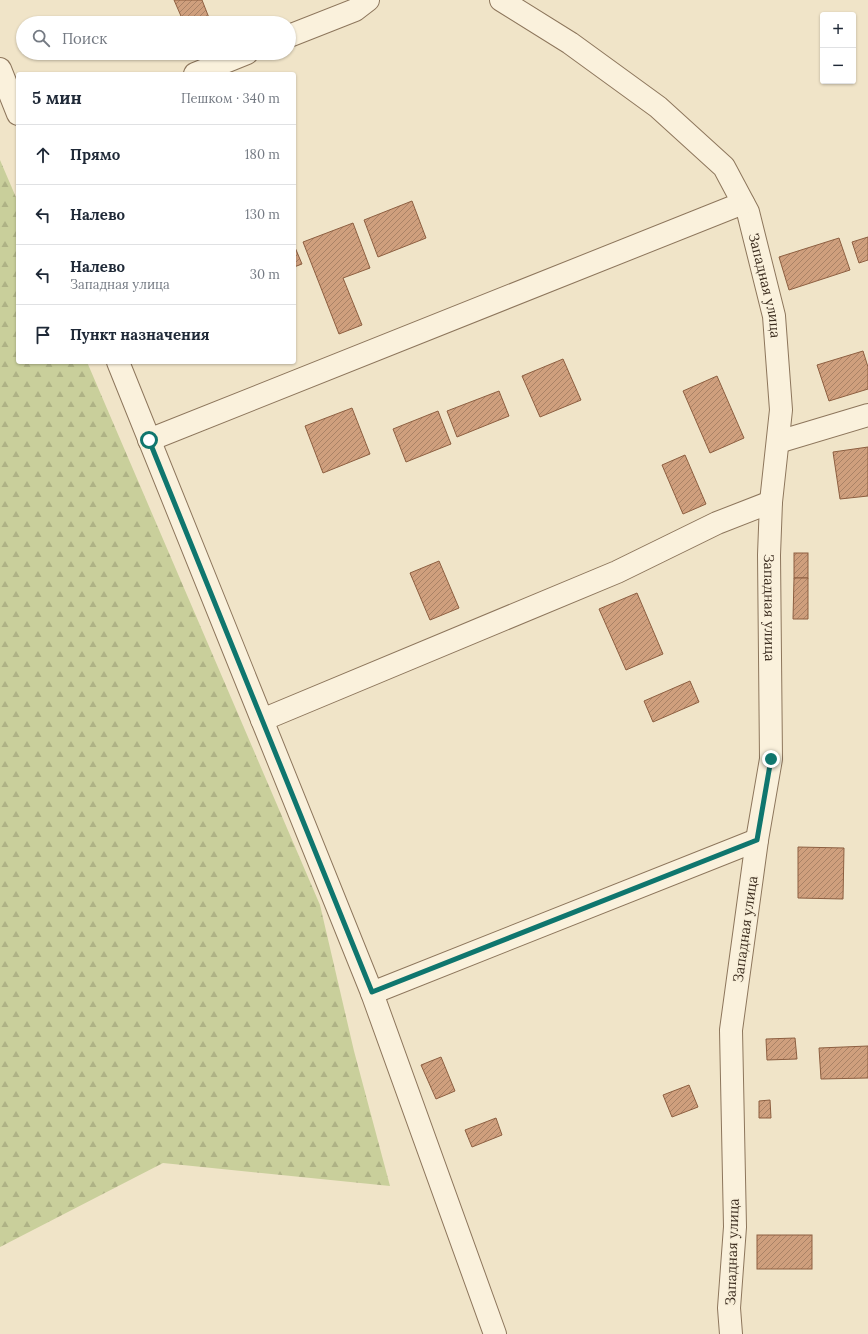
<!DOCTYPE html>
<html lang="ru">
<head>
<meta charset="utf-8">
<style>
  body { margin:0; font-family:Lora,serif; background:#f6f6f7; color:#1f2937 }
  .controls { position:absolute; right:12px; top:12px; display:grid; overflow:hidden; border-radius:4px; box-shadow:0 1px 3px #0004 }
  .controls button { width:36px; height:36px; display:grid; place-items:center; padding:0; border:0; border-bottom:1px solid #e0e1e3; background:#fff; color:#1f2937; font:20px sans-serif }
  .stop { position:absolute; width:12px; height:12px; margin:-9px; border:3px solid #0f766e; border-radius:50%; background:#fff }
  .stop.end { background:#0f766e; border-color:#fff; box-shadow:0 1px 4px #0008 }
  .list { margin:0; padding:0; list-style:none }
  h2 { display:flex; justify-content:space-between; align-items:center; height:52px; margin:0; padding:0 16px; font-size:17px }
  h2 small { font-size:13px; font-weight:400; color:#747a83 }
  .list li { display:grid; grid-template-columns:26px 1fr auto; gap:12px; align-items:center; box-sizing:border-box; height:60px; padding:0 16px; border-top:1px solid #e0e1e3 }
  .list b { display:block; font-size:15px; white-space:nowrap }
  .list p { margin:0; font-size:13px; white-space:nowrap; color:#747a83 }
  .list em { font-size:13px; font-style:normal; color:#747a83 }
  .icon { flex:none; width:22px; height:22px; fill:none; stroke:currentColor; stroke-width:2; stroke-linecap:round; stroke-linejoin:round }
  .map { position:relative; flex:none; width:868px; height:1334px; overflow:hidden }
  .search { position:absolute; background:#fff; box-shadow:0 1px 3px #0004; left:16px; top:16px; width:280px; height:44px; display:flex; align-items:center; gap:10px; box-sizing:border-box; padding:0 14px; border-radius:22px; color:#747a83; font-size:15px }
  .panel { position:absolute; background:#fff; box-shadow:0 1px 3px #0004; left:16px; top:72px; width:280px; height:292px; border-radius:4px }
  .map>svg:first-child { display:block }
  .forest { fill:url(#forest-firs) }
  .building { fill:url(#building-hatch); stroke:#8d5f41 }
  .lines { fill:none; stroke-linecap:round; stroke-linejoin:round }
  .street-casing { stroke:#8d765c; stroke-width:24 }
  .street { stroke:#faf1dc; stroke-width:22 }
  .route { stroke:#0f766e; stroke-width:5 }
  .labels { text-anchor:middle; stroke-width:3; stroke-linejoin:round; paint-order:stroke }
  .street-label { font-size:14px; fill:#3d2e20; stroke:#f7eed8 }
</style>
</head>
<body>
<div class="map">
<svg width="868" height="1334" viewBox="0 0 868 1334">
  <defs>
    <pattern id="forest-firs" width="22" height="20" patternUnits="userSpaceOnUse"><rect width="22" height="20" fill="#c9cf9b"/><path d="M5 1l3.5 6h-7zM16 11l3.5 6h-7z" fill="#aeb285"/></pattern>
    <pattern id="building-hatch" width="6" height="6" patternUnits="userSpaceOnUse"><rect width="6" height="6" fill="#cf9f7d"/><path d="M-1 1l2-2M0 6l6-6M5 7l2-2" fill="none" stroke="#a98266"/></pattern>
  </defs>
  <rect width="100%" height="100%" fill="#f0e4c8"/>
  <polygon class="forest" points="0,160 18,202 18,362 87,362 320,905 354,1051 390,1186 163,1163 0,1247"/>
  <g class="building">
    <polygon points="174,0 202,0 211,23 184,23"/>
    <polygon points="412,201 426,238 378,257 364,220"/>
    <polygon points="353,223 370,268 343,278 362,325 339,334 303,242"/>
    <polygon points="868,237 868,260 859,263 852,242"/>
    <polygon points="839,238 850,270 789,290 779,257"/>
    <polygon points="294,245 302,264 294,267"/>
    <polygon points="863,351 868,367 868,389 829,401 817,365"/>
    <polygon points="563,359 581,400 540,417 522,376"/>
    <polygon points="717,376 744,438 710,453 683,391"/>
    <polygon points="499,391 509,416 457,437 447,411"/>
    <polygon points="352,408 370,454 323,473 305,426"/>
    <polygon points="438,411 451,444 406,462 393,429"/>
    <polygon points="868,447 868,496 840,499 833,452"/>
    <polygon points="685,455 706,504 683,514 662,465"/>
    <rect x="794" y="553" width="14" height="25"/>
    <polygon points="439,561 459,608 430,620 410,573"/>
    <polygon points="794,578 808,578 808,619 793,619"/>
    <polygon points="637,593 663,654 626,670 599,609"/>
    <polygon points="690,681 699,702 653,722 644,701"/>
    <polygon points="798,847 844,848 843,899 798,898"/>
    <polygon points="795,1038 797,1059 767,1060 766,1039"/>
    <polygon points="868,1046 868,1078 821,1079 819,1048"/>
    <polygon points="441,1057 455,1091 436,1099 421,1065"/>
    <polygon points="689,1085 698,1107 672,1117 663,1095"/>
    <polygon points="770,1100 771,1118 759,1118 759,1101"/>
    <polygon points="496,1118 502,1135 472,1147 465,1130"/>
    <rect x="757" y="1235" width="55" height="34"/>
  </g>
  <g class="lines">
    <g class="street-casing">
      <g id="street">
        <path id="s1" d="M501 0 570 43 658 107 724 167 748 212 774 316 781 410 771 502 769 555 771 759 757 840 731 1030 735 1227 729 1308 731 1334"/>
        <polyline points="289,36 355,10 368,0"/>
        <polyline points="0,69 18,114"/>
        <polyline points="195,74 247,53"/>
        <polyline points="118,362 372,993 495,1334"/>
        <polyline points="149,440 743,203"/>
        <polyline points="778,442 868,415"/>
        <polyline points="262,720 617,572 717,523 771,502"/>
        <polyline points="372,993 757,840"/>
      </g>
    </g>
    <use href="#street" class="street"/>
  </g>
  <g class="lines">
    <polyline class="route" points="149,440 372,992 757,840 771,759"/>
  </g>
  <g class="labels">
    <g class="street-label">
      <text dy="5" stroke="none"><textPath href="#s1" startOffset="406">Западная улица</textPath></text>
      <text dy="5" stroke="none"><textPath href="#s1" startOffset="730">Западная улица</textPath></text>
      <text transform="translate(745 929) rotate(-82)" y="5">Западная улица</text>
      <text transform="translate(732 1252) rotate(-88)" y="5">Западная улица</text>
    </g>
  </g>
</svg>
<div class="controls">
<button>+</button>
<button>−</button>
</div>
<div class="stop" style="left:149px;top:440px"></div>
<div class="stop end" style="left:771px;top:759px"></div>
<div class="search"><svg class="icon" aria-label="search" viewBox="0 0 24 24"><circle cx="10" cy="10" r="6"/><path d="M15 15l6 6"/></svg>Поиск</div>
<section class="panel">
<h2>5 мин<small>Пешком · 340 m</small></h2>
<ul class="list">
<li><svg class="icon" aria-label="ahead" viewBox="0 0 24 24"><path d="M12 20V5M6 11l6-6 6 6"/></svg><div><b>Прямо</b></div><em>180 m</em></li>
<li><svg class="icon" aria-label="left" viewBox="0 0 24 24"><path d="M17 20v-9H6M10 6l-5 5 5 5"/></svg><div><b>Налево</b></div><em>130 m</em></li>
<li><svg class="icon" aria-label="left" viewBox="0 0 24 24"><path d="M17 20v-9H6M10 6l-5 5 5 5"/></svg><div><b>Налево</b><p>Западная улица</p></div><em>30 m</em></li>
<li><svg class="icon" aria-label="arrive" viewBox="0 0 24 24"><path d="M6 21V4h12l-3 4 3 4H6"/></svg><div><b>Пункт назначения</b></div></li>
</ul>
</section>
</div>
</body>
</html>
